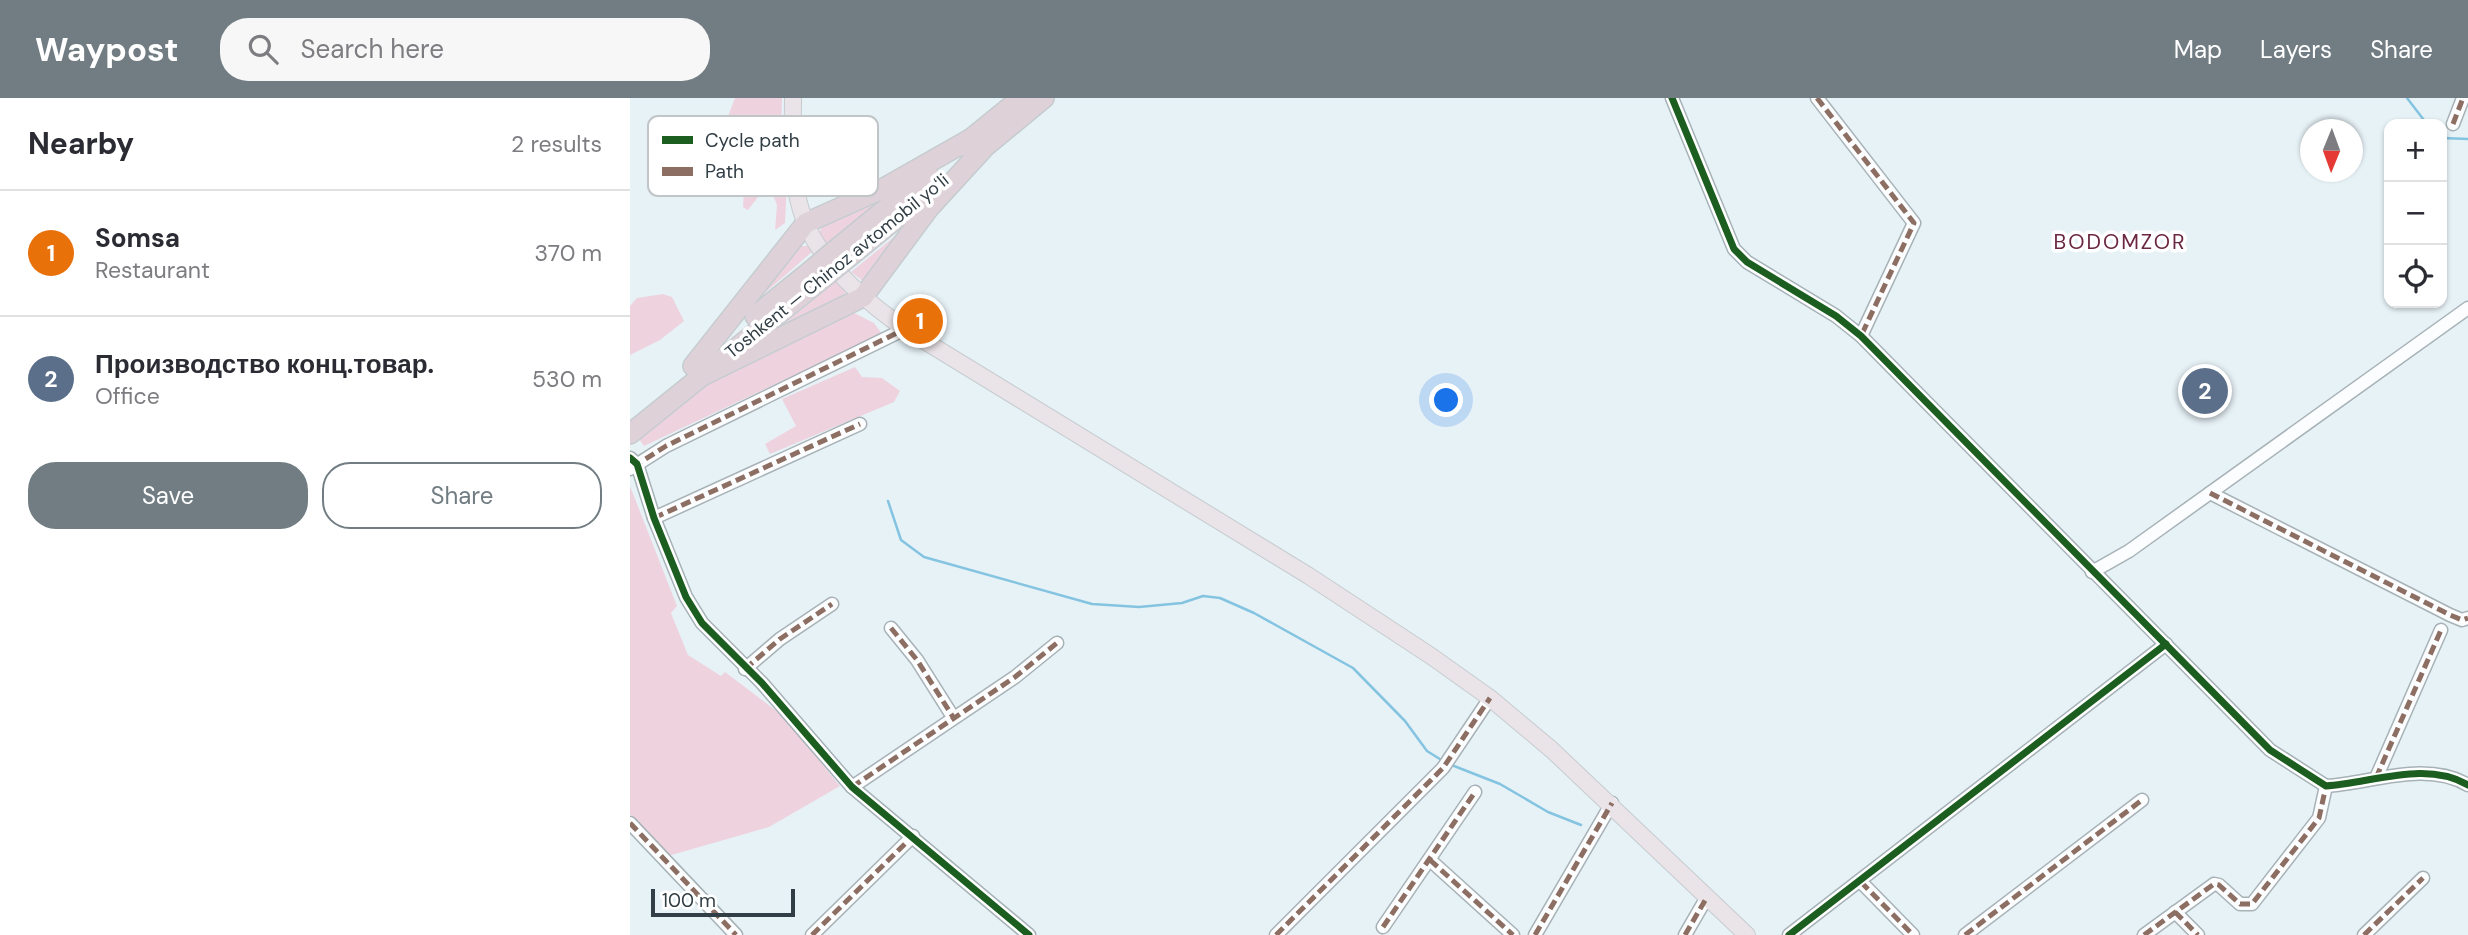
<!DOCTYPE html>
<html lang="en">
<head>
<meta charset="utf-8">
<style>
  body { margin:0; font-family:"DM Sans",sans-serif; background:#f7f7f7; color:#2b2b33 }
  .controls { position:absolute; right:21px; top:21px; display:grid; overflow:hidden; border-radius:14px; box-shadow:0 2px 5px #0004 }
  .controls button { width:63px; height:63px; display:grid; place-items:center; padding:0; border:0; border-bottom:2px solid #e1e1e2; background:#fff; color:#2b2b33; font:35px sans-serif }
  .compass { position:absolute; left:1670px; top:21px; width:63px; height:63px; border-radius:50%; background:#fff; box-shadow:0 2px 5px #0004; rotate:181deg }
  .scale { position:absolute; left:21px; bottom:18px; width:144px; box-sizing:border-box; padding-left:7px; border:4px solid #313e45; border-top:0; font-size:19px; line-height:24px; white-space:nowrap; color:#313e45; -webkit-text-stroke:5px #fff; paint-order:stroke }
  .you { position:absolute; left:817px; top:303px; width:24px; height:24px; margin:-18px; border:5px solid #fff; border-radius:50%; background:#1a73e8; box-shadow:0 0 0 10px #1a73e833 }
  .badge { display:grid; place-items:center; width:46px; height:46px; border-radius:50%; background:#717d83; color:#fff; font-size:23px; font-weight:700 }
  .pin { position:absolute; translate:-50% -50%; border:4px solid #fff; box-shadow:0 2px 7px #0006 }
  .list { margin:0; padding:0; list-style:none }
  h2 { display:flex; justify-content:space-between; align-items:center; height:91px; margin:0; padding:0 28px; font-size:30px }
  h2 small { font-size:23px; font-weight:400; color:#7c7c81 }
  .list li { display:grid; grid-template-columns:46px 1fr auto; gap:21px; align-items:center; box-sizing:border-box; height:126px; padding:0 28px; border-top:2px solid #e1e1e2 }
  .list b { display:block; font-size:26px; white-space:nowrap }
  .list p { margin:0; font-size:23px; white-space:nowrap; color:#7c7c81 }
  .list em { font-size:23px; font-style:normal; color:#7c7c81 }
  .actions { display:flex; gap:14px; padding:21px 28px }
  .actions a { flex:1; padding:16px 0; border:2px solid #717d83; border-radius:28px; text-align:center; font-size:24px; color:#717d83 }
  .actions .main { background:#717d83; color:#fff }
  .icon { flex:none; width:38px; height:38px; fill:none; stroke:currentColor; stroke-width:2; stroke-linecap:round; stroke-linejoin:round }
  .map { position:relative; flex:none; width:1838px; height:837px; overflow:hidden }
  header { display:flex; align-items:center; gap:42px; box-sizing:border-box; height:98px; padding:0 35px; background:#717d83; color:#fff }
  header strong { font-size:33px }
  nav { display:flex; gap:38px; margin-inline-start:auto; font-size:24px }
  .search { width:490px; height:63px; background:#f7f7f7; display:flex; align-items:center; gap:18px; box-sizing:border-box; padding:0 24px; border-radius:28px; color:#7c7c81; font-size:26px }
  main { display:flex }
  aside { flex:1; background:#fff }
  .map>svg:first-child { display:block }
  .green { fill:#eed3df }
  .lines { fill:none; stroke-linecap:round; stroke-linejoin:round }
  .stream { stroke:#84c4e1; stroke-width:2.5 }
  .minor-casing { stroke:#a7b2b7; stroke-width:15 }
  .major-casing { stroke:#c5cccf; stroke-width:18 }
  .highway-casing { stroke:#c5cccf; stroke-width:22 }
  .minor { stroke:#fbfdfe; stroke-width:12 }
  .major { stroke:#eae3e8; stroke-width:16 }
  .highway { stroke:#ded2d8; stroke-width:19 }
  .highway-bridge-casing { stroke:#c5cccf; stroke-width:22; stroke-linecap:butt }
  .highway-bridge { stroke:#ded2d8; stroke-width:19 }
  .quiet { stroke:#8d6e63; stroke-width:5; stroke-dasharray:10 5; stroke-linecap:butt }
  .cycleway-casing { stroke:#fff; stroke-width:11 }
  .cycleway { stroke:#1b5e20; stroke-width:7 }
  .labels { text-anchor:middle; stroke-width:7; stroke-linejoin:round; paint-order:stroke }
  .street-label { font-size:18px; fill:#313e45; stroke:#fff }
  .quarter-label { font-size:21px; letter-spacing:2px; fill:#6a2742; stroke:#fff }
  .key { fill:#fff; stroke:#c1c5c7; stroke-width:2 }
  .key-label { font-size:19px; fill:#313e45 }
</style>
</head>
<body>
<header>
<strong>Waypost</strong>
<div class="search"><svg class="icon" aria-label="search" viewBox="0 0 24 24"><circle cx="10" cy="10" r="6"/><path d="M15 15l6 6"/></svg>Search here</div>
<nav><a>Map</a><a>Layers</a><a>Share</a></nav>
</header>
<main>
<aside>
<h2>Nearby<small>2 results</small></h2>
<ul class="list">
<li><span class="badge" style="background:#e8710a">1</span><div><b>Somsa</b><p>Restaurant</p></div><em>370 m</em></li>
<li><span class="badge" style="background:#5c6f8a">2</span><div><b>Производство конц.товар.</b><p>Office</p></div><em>530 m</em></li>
</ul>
<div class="actions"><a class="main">Save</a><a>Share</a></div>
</aside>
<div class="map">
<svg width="1838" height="837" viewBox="0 0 1838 837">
  <rect width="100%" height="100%" fill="#e7f2f7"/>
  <g class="green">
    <polygon points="105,0 152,0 151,43 130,26 121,28 112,54 123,75 132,75 157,85 155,125 145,132 147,107 143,97 132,94 118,112 113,109 114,90 96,64 89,77 78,85 76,77"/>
    <polygon points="258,96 198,144 194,145 189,134 196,123"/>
    <polygon points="292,116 239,180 233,183 221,174"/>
    <polygon points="170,148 179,148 183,153 112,215"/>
    <polygon points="210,180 217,191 211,203 127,248"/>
    <polygon points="33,196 42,199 54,223 30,242 0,257 0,208 7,200"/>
    <polygon points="220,213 244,225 252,236 14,348 9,341 92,274"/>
    <polygon points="225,269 232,279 252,280 270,293 264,304 140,356 135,346 166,328 152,301"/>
    <polygon points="0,388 47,508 41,515 58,557 91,578 95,574 152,617 210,688 139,729 38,758 0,716"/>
  </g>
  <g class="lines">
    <g class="stream">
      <polyline points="1777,0 1797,26"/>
      <polyline points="1812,40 1838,41"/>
      <polyline points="258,403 271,442 294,459 462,506 509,509 552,505 573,498 590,500 624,515 723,570 775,623 797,653 813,663"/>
      <polyline points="819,666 870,686 918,714 951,727"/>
    </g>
    <g class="minor-casing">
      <g id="minor">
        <path d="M1042 0 1104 151 1117 164 1206 218 1231 238 1640 652 1696 688C1742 685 1796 662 1838 687"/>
        <polyline points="1187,0 1284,125 1231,238"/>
        <polyline points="1823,26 1833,0"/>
        <polyline points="0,360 7,366 24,420 56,499 72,525 132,585 222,689 399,837"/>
        <polyline points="0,371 36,348 275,231"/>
        <polyline points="1580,395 1820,517 1832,522 1838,520"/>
        <polyline points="24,420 230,326"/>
        <polyline points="1462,474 1499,453 1838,210"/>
        <polyline points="261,530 287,562 323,619"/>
        <polyline points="115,571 150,541 202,506"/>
        <polyline points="1746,680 1811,532"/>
        <polyline points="222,689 385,579 427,545"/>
        <polyline points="0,725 106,837"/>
        <polyline points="800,762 883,837"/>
        <polyline points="1231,784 1283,837"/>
        <polyline points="1545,814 1568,837"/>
        <polyline points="753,829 845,694"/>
        <polyline points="182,837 283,738"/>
        <polyline points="646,837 813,670 860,600"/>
        <polyline points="905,837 982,705"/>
        <polyline points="1055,837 1077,799"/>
        <polyline points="1159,837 1536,546"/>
        <polyline points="1335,837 1512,702"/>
        <polyline points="1514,837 1584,786 1589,787 1610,806 1622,806 1689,720 1696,688"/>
        <polyline points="1734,837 1793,780"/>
      </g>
    </g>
    <g class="major-casing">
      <path id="major" d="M163 0C163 36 160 77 171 112 185 161 235 203 275 231L679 478 801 558 860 600 922 652 1117 837"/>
    </g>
    <g class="highway-casing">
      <g id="highway">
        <polyline points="332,48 391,0"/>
        <polyline points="345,57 414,0"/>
        <polyline points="204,153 298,76"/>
        <polyline points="213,164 305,89"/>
        <polyline points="125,218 184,170"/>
        <polyline points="63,268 176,125 254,90 342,40"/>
        <polyline points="70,279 233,199 299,110 353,51"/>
        <polyline points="0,336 192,181"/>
      </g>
    </g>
    <use href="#minor" class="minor"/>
    <use href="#major" class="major"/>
    <use href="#highway" class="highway"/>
    <g class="highway-bridge-casing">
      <g id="highway-bridge">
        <polyline points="184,170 204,153"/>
        <polyline points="192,181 213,164"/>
      </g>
    </g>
    <use href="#highway-bridge" class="highway-bridge"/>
    <g class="quiet">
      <polyline points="1187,0 1284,125 1231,238"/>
      <polyline points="1823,26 1833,0"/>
      <polyline points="3,369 36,348 275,231"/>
      <polyline points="1580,395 1820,517 1832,522 1838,520"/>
      <polyline points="24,420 230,326"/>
      <polyline points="261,530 287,562 323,619"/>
      <polyline points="115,571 150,541 202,506"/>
      <polyline points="1746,680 1811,532"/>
      <polyline points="222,689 385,579 427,545"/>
      <polyline points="0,725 106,837"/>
      <polyline points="800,762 883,837"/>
      <polyline points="1231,784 1283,837"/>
      <polyline points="1545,814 1568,837"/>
      <polyline points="753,829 845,694"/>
      <polyline points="182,837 283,738"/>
      <polyline points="646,837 813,670 860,600"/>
      <polyline points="905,837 982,705"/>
      <polyline points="1055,837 1077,799"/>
      <polyline points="1335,837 1512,702"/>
      <polyline points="1514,837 1584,786 1589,787 1610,806 1622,806 1689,720 1696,688"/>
      <polyline points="1734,837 1793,780"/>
    </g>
    <g class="cycleway-casing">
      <g id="cycleway">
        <path d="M1042 0 1104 151 1117 164 1206 218 1231 238 1640 652 1696 688C1742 685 1796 662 1838 687"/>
        <polyline points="0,360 7,366 24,420 56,499 72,525 132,585 222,689 399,837"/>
        <polyline points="1159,837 1536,546"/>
      </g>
    </g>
    <use href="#cycleway" class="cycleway"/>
  </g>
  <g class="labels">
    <g class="street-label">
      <text transform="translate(207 168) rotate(-39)" y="6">Toshkent — Chinoz avtomobil yoʻli</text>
    </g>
    <g class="quarter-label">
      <text x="1490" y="151">BODOMZOR</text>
    </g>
  </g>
  <rect x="18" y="18" width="230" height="80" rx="10" class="key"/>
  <rect x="32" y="38" width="31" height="8" fill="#1b5e20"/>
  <rect x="32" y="69" width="31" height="9" fill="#8d6e63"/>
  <g class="key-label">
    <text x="75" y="49">Cycle path</text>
    <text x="75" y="80">Path</text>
  </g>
</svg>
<div class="controls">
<button>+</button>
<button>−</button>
<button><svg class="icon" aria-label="locate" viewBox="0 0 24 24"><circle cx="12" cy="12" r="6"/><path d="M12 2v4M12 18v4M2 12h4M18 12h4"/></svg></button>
</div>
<svg class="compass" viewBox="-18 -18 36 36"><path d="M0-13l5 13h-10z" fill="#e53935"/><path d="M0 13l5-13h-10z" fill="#7c7c81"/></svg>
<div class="scale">100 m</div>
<div class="you"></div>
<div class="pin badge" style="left:290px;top:223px;background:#e8710a">1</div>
<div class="pin badge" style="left:1575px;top:293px;background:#5c6f8a">2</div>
</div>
</main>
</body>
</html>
